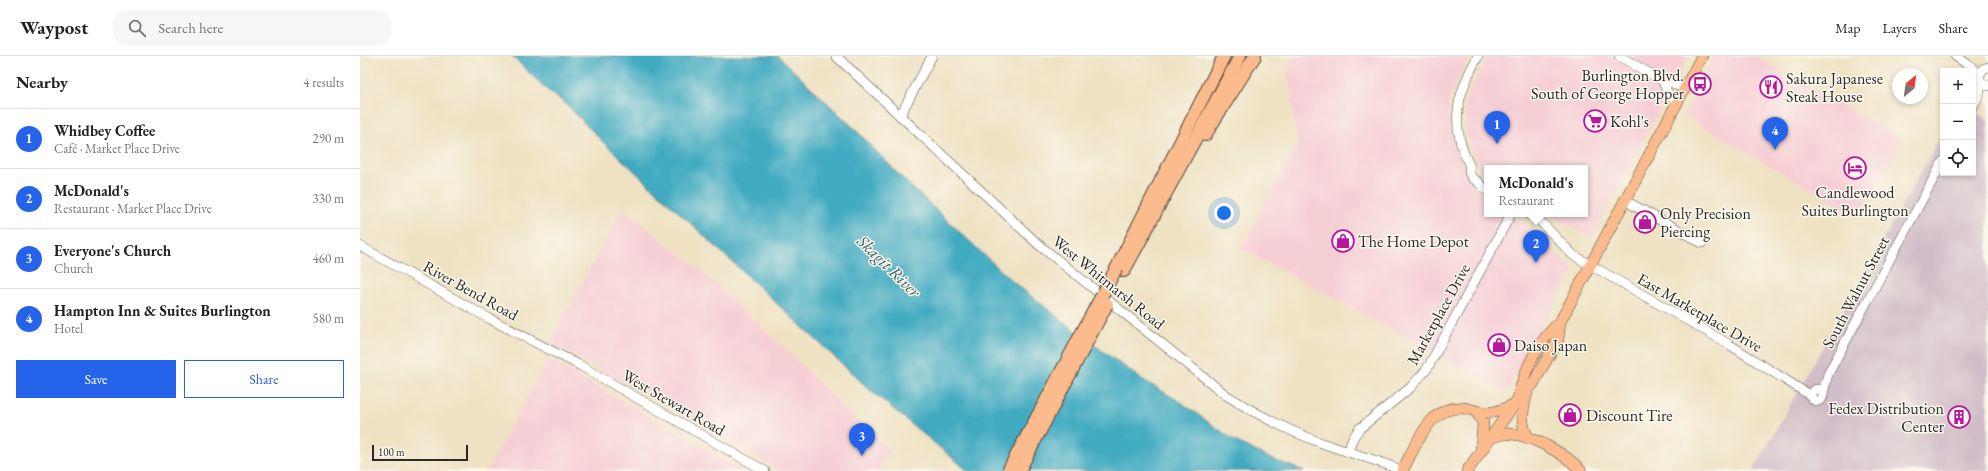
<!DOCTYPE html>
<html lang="en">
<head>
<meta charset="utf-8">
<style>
  body { margin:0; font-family:"EB Garamond",serif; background:#f6f6f6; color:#222 }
  .controls { position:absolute; right:12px; top:12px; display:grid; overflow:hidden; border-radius:0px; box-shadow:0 2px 6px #0003 }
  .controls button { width:36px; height:36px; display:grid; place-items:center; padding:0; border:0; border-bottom:1px solid #e0e0e0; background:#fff; color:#222; font:20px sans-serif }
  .compass { position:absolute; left:1532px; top:12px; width:36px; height:36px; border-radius:50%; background:#fff; box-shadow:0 2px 6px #0003; rotate:29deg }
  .scale { position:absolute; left:12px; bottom:10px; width:96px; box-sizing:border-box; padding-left:4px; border:2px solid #2b2b2b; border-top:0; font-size:11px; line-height:14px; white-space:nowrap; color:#2b2b2b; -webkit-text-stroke:3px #fbf7ec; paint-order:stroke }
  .you { position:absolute; left:864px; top:157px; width:14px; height:14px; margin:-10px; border:3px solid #fff; border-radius:50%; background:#1a73e8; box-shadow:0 0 0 6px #1a73e833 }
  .badge { display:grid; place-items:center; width:26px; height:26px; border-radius:50%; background:#2563eb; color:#fff; font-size:13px; font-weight:700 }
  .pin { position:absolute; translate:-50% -33px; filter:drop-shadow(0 1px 2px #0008) }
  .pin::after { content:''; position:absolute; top:21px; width:14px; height:12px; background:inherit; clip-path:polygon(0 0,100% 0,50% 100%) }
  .popup { position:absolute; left:1124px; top:109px; width:104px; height:52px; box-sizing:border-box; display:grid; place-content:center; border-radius:0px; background:#fff; filter:drop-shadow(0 1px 3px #0005); font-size:13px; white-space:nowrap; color:#767676 }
  .popup b { font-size:15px; color:#222 }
  .popup::after { content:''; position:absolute; left:50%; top:100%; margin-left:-8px; border:8px solid transparent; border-top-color:#fff }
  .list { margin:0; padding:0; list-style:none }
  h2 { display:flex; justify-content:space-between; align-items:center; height:52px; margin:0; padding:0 16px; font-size:17px }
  h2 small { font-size:13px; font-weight:400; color:#767676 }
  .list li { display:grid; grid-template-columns:26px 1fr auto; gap:12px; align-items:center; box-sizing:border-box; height:60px; padding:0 16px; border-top:1px solid #e0e0e0 }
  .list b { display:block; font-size:15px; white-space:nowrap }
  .list p { margin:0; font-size:13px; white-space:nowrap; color:#767676 }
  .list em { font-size:13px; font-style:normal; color:#767676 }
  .actions { display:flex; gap:8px; padding:12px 16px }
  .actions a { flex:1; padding:9px 0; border:1px solid #2563eb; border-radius:0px; text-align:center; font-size:14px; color:#2563eb }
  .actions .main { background:#2563eb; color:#fff }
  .icon { flex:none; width:22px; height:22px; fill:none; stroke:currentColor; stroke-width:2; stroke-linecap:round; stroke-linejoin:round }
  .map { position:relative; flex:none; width:1628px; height:415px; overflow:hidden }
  header { display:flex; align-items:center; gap:24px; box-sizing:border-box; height:56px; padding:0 20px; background:#fff; border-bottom:1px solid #e0e0e0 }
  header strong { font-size:19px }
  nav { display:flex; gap:22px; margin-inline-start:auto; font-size:14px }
  .search { width:280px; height:36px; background:#f6f6f6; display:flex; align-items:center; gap:10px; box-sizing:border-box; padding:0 14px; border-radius:22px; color:#767676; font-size:15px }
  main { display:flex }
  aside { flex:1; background:#fff }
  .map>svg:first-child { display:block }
  .built { fill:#f6cfd5 }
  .industrial { fill:#d1bdc8 }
  .water { fill:#41aac1; stroke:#366a76 }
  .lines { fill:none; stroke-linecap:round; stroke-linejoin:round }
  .minor-casing { stroke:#484642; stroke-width:10 }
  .major-casing { stroke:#484642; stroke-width:12 }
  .highway-casing { stroke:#484642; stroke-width:14 }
  .minor { stroke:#fff; stroke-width:9 }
  .major { stroke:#fbbb8c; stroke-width:11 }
  .highway { stroke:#fbbb8c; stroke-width:12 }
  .highway-bridge-casing { stroke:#484642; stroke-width:14; stroke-linecap:butt }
  .highway-bridge { stroke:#fbbb8c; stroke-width:12 }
  .labels { text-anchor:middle; stroke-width:3; stroke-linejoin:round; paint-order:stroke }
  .poi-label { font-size:16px; fill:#2b2b2b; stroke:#fbf7ec; text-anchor:start }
  .street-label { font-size:16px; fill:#2b2b2b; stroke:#fbf7ec }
  .water-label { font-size:17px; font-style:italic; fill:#345e67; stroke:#fbf7ec }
</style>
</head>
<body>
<header>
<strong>Waypost</strong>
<div class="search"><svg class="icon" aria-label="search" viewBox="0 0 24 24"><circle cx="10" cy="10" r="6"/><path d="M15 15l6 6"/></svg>Search here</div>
<nav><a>Map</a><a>Layers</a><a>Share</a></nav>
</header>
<main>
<aside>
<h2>Nearby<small>4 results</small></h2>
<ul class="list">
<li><span class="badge">1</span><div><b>Whidbey Coffee</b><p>Café · Market Place Drive</p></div><em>290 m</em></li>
<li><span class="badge">2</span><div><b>McDonald's</b><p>Restaurant · Market Place Drive</p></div><em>330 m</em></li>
<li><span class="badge">3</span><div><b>Everyone's Church</b><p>Church</p></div><em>460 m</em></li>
<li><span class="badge">4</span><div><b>Hampton Inn &amp; Suites Burlington</b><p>Hotel</p></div><em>580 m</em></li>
</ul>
<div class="actions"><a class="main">Save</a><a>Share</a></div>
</aside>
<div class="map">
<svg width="1628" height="415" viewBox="0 0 1628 415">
  <rect width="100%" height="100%" fill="#fbf7ec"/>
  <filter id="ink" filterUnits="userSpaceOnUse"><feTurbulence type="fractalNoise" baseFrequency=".025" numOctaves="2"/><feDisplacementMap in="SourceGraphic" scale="8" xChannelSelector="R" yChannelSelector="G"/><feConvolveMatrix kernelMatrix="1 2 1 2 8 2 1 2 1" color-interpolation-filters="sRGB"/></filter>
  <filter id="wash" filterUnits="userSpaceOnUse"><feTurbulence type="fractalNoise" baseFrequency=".012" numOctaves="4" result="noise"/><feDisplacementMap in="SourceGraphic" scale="16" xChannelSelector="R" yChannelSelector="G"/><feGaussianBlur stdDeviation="0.9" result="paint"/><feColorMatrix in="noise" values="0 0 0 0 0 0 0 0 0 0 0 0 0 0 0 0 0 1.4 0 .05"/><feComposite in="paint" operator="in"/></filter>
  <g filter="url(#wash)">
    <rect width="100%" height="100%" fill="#efe2c3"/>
    <g class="built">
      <polygon points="933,0 1110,0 1089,40 1088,59 1093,86 1106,115 1116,133 1127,141 1127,158 1149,158 1179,179 1213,214 1147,335 882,193 938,88 927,13"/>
      <polygon points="1127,0 1329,0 1231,182 1187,158 1225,158 1225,112 1127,112 1127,122 1121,118 1106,76 1105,46"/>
      <polygon points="1354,0 1395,0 1543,84 1499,161 1324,60"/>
      <polygon points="263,153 344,217 432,300 529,395 519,415 422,415 280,334 278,336 189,287"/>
      <polygon points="188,303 385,415 127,415"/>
    </g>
    <polygon class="industrial" points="1613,55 1628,64 1628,415 1393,415 1583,77 1583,117 1613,117"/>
    <polygon class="water" points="152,0 418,0 498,76 539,119 652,225 726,283 780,322 819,345 875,385 909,402 944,415 608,415 509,333 242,85 207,49 185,32"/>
  </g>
  <g filter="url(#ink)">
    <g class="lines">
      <g class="minor-casing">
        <g id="minor">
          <path d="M476 0 679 189 866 339C899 360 933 377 970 390 994 398 1020 405 1043 415"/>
          <polyline points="1259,0 1303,25 1313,27 1325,34"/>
          <polyline points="1595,0 1612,11 1619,20"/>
          <polyline points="1628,11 1623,13 1619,20 1621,26 1628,30"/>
          <polyline points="1303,25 1307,36 1317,47"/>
          <polyline points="1613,50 1619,39 1621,26"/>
          <polyline points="540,60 572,0"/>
          <path d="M1110 111C1089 69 1096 40 1118 0"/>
          <polyline points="1110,111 1109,116 1112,122 1117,125 1127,135"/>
          <polyline points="1264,144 1342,187"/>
          <polyline points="1168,158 1177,162 1213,199 1367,287 1451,340"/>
          <polyline points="0,190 130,263 221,310 405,415"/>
          <circle cx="1457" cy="339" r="6"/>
          <polyline points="1463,337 1468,318 1583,105"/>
          <polyline points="988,396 993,382 999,373 1050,332 1067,313 1151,158"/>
        </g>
      </g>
      <g class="major-casing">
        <g id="major">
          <path d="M1168 333C1164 349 1158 367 1169 382"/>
          <path d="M1158 343C1164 314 1178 285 1200 266L1342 0"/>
          <polyline points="1117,357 1123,367 1121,393"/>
          <path d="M1129 382C1136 380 1144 377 1151 378 1171 379 1208 399 1221 415"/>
          <path d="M1042 415C1057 389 1070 344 1109 353 1129 358 1133 358 1153 349"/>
          <polyline points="1107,415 1158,343 1173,328 1198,283 1200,266"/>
        </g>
      </g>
      <g class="highway-casing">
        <g id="highway">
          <polyline points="845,79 895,0"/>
          <polyline points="757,211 864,0"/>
          <polyline points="764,215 880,0"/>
        </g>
      </g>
      <use href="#minor" class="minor"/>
      <use href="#major" class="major"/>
      <use href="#highway" class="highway"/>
      <g class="highway-bridge-casing">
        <g id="highway-bridge">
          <polyline points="648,415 757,211"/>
          <polyline points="659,415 747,248"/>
        </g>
      </g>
      <use href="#highway-bridge" class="highway-bridge"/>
    </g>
  </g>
  <defs>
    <g id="bus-ring" transform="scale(1.15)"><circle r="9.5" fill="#fbf7ec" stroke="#b5179e" stroke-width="1.5"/><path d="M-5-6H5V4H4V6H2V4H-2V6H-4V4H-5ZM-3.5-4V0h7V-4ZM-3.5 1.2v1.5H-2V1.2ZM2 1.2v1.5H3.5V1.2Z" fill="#b5179e"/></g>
    <g id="restaurant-ring" transform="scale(1.15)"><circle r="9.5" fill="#fbf7ec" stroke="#b5179e" stroke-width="1.5"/><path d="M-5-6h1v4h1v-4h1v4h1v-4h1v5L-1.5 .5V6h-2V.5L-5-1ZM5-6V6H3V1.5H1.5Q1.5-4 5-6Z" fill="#b5179e"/></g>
    <g id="supermarket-ring" transform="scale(1.15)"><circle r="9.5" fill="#fbf7ec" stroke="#b5179e" stroke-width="1.5"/><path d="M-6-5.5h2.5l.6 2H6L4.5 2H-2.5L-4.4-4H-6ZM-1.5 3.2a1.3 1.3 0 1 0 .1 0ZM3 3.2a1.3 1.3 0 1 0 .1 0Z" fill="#b5179e"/></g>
    <g id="hotel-ring" transform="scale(1.15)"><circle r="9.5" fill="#fbf7ec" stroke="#b5179e" stroke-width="1.5"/><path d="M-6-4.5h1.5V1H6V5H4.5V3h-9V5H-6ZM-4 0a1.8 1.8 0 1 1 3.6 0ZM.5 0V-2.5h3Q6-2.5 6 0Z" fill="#b5179e"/></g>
    <g id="shop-ring" transform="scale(1.15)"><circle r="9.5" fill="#fbf7ec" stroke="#b5179e" stroke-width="1.5"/><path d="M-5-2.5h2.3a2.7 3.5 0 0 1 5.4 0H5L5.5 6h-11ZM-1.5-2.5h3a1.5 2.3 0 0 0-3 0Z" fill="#b5179e"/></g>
    <g id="building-ring" transform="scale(1.15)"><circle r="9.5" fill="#fbf7ec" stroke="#b5179e" stroke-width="1.5"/><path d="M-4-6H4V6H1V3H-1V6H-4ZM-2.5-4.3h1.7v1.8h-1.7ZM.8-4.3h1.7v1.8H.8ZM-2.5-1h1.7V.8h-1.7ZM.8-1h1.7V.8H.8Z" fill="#b5179e"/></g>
  </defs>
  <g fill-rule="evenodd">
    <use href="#bus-ring" x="1340" y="28"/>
    <use href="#restaurant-ring" x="1411" y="31"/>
    <use href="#supermarket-ring" x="1235" y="65"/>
    <use href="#hotel-ring" x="1495" y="112"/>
    <use href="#shop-ring" x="1285" y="166"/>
    <use href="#shop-ring" x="983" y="185"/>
    <use href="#shop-ring" x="1139" y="289"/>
    <use href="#shop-ring" x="1210" y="359"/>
    <use href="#building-ring" x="1599" y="361"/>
  </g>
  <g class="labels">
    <g class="poi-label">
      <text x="1324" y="25" text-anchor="end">Burlington Blvd.<tspan x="1324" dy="18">South of George Hopper</tspan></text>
      <text x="1426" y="28">Sakura Japanese<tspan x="1426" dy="18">Steak House</tspan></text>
      <text x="1250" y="71">Kohl's</text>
      <text x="1495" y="142" text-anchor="middle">Candlewood<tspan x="1495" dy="18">Suites Burlington</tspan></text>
      <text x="1300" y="163">Only Precision<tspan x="1300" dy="18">Piercing</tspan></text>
      <text x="998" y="191">The Home Depot</text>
      <text x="1154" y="295">Daiso Japan</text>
      <text x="1584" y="358" text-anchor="end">Fedex Distribution<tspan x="1584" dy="18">Center</tspan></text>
      <text x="1226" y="365">Discount Tire</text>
    </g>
    <g class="street-label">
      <text transform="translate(749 226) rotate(39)" y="6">West Whitmarsh Road</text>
      <text transform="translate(111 234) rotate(29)" y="6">River Bend Road</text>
      <text transform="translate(1495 236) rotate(-62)" y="6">South Walnut Street</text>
      <text transform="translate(1340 256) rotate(30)" y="6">East Marketplace Drive</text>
      <text transform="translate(1078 258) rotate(-61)" y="6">Marketplace Drive</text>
      <text transform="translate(314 346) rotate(30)" y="6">West Stewart Road</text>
    </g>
    <g class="water-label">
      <text transform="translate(529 210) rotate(44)" y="6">Skagit River</text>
    </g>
  </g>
</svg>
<div class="controls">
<button>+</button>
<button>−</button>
<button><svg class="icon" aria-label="locate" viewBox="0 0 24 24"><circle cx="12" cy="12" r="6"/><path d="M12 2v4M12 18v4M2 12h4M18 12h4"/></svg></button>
</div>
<svg class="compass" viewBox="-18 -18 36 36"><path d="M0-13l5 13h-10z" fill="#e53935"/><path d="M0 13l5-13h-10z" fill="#767676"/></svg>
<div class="scale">100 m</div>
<div class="you"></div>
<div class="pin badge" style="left:1137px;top:88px">1</div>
<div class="pin badge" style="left:1176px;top:207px">2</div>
<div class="popup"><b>McDonald's</b>Restaurant</div>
<div class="pin badge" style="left:502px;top:400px">3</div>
<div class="pin badge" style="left:1415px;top:94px">4</div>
</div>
</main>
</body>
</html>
